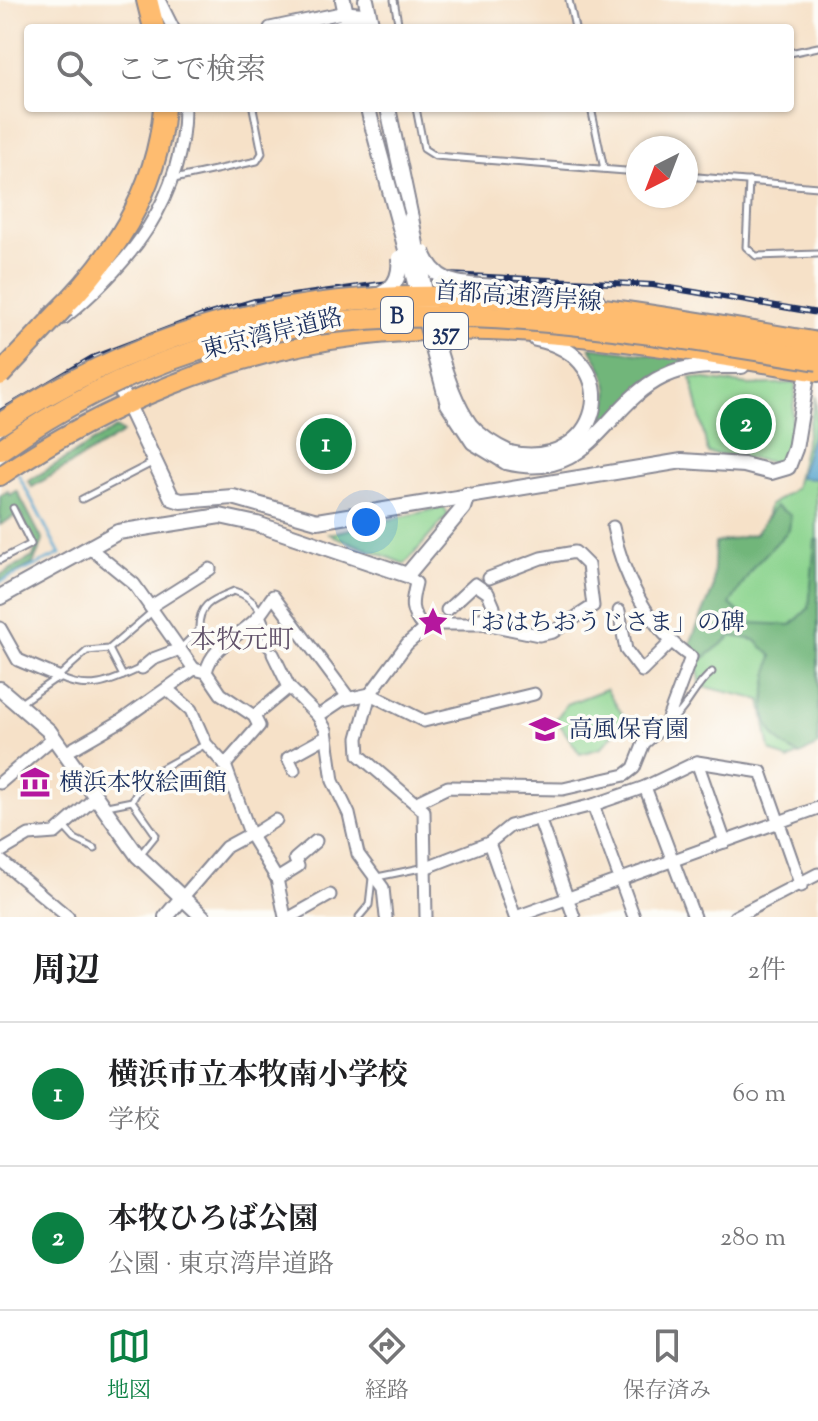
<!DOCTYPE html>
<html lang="ja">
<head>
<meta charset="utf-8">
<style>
  body { margin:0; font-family:"Sorts Mill Goudy","Noto Serif JP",serif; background:#f6f6f6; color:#202124 }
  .compass { position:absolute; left:626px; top:136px; width:72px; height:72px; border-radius:50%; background:#fff; box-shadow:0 2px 6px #0004; rotate:222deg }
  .you { position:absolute; left:366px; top:522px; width:28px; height:28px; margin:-20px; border:6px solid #fff; border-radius:50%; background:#1a73e8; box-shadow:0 0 0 12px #1a73e833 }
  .badge { display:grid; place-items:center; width:52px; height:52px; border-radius:50%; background:#0b8043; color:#fff; font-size:26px; font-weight:700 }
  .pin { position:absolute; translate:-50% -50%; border:4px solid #fff; box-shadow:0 2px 8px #0006 }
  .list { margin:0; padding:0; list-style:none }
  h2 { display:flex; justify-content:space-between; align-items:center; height:104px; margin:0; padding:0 32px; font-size:34px }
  h2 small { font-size:26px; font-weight:400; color:#757577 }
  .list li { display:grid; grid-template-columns:52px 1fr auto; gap:24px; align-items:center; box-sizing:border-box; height:144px; padding:0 32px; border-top:2px solid #e0e0e0 }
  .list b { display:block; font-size:30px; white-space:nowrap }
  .list p { margin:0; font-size:26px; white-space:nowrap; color:#757577 }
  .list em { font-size:26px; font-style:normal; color:#757577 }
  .icon { flex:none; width:44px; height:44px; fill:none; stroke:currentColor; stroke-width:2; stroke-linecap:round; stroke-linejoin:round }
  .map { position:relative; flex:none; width:818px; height:917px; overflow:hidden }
  .search { position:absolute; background:#fff; box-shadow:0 2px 6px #0004; left:24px; right:24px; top:24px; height:88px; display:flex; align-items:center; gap:20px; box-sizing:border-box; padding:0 28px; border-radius:8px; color:#757577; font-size:30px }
  .sheet { height:392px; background:#fff }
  nav { display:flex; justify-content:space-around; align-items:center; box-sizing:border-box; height:112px; border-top:2px solid #e0e0e0; background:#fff; font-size:22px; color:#757577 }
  nav a { display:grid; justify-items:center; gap:4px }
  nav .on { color:#0b8043 }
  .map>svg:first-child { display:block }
  .green { fill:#8cd48f; stroke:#548276; stroke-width:2 }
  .forest { fill:#71b67a; stroke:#46726c; stroke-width:2 }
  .water { fill:#52a3cc; stroke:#366995; stroke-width:2 }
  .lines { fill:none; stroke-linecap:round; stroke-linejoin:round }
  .stream { stroke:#52a3cc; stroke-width:3 }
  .service-casing { stroke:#888893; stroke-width:9 }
  .minor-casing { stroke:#888893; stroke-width:15 }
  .tertiary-casing { stroke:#888893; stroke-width:18 }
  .trunk-casing { stroke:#888893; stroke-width:22 }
  .motorway-casing { stroke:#888893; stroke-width:24 }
  .service { stroke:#fff; stroke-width:5 }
  .minor { stroke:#fff; stroke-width:11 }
  .tertiary { stroke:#fff; stroke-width:14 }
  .trunk { stroke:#febc70; stroke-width:18 }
  .motorway { stroke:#febc70; stroke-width:20 }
  .rail-casing { stroke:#1b2f5e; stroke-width:6 }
  .rail { stroke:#fdfcf7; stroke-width:3; stroke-dasharray:9; stroke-linecap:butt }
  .tertiary-bridge-casing { stroke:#888893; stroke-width:18; stroke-linecap:butt }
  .motorway-bridge-casing { stroke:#888893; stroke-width:24; stroke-linecap:butt }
  .tertiary-bridge { stroke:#fff; stroke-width:14 }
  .motorway-bridge { stroke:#febc70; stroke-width:20 }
  .labels { text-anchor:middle; stroke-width:7; stroke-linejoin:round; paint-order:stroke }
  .shield { fill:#fdfcf7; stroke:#5f6c8c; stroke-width:2 }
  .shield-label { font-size:22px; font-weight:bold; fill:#1b2f5e }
  .street-label { font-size:24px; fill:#1b2f5e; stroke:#fdfcf7 }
  .poi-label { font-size:24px; fill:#1b2f5e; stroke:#fdfcf7; text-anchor:start }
  .neighbourhood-label { font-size:26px; fill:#605169; stroke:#fdfcf7 }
</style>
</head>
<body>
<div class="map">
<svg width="818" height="917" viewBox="0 0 818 917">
  <rect width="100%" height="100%" fill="#fdfcf7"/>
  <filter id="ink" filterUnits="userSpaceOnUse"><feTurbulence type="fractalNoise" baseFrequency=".0125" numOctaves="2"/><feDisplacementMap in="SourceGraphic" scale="16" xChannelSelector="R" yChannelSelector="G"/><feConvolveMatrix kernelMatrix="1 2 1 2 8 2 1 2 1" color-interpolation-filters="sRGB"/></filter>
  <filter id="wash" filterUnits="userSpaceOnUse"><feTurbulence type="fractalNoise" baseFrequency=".006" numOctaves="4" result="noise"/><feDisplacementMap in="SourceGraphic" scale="32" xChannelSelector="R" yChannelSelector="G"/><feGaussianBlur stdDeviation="1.8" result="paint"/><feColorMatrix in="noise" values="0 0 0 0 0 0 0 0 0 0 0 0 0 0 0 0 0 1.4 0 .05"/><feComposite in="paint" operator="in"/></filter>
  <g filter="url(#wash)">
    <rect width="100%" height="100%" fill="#f6e1c8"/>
    <g class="green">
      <polygon points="691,377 748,385 796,383 788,455 780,463 708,453"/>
      <polygon points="816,396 818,745 788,760 770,750 761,700 701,686 693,646 766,519 769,506 795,488"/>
      <polygon points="444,507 448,515 405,564 329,534"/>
      <polygon points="606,689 626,720 601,748 580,754 556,719 567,704"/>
    </g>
    <g class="forest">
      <path d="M590 347 689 359 691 362 595 428C618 394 608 380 590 347Z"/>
      <polygon points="116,428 123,433 32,487 29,481"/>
      <polygon points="8,491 10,495 17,491 43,541 33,564 0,581 0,575 33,557 36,546 20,513 0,525 0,496"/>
      <path d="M775 506 791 515 789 530 754 566 730 604 751 623 791 625 809 608 815 540H818V745L800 755C753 734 764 698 772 656L755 640 732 636 700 661 689 646 713 589 715 543 755 534Z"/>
    </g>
    <polygon class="water" points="816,423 818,479 799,478"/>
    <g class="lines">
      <polyline class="stream" points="0,582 60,554 18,474"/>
    </g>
  </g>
  <g filter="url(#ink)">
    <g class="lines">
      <g class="service-casing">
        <g id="service">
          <polyline points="394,0 399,28"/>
          <polyline points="569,0 575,28"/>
          <polyline points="790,53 818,47"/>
          <polyline points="416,108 424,149 435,156 638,172"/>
          <polyline points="591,108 604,169"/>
          <polyline points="686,176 818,187"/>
          <polyline points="174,179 257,161 262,153 253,108"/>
          <polyline points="749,181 746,247 756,256 818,254"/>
          <polyline points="82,499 152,463"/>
          <polyline points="0,560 31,544 13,508"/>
          <polyline points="109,649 123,676"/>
          <path d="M180 649 199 630C198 604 212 600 234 591 255 597 263 614 269 633L263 644 272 653"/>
          <path d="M58 677C89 693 111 682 141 668"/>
          <polyline points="19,704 58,677 87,651 109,649 152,612"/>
          <path d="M669 722C687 710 693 687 712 672"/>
          <polyline points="132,801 156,835 139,856"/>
          <polyline points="107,806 132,801 146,777 206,744"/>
          <polyline points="64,827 75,839 95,849"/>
          <polyline points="377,877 426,867"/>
          <polyline points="359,917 369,905 372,878"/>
        </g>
      </g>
      <g class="minor-casing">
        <g id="minor">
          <polyline points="159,0 173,28"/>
          <polyline points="270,28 346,12 369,14"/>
          <polyline points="333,28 369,14"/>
          <path d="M64 318C130 264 184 198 184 108"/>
          <polyline points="91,549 134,584 194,669"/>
          <path d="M407 575 416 583C411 603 409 611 423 627"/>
          <polyline points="489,578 541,558 575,552 588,565 593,606 553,632 539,635 485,624 430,624 407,644 370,694 424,721 534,694"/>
          <polyline points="150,607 210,569"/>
          <polyline points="447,610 475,584 488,593 494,607 486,618 475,620"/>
          <polyline points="619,611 626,650 642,671 670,643"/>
          <polyline points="0,628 18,660 58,677"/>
          <polyline points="142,668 153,659 180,649"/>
          <path d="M206 672C212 646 236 638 253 622 261 615 267 604 273 596L348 697"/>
          <polyline points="289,687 318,716 342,700 370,694 358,738 359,755 424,811 426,917"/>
          <polyline points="167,689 191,710 206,744 225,765 251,836 277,879 285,917"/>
          <polyline points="254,716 289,687 273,654"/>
          <polyline points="318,716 326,730 333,781 349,814 358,854 383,888 386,917"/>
          <polyline points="65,753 119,722 194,669 206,672 221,694 254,716 259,726 225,765"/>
          <polyline points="697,762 725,842"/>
          <polyline points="294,770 288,758 326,737"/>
          <polyline points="0,783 54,737"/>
          <polyline points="645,787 694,917"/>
          <path d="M415 803 448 787 563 789 625 775 634 768 644 743 666 724 691 657C650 630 622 575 613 527"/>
          <polyline points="593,805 634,917"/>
          <polyline points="540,821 574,917"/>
          <polyline points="251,836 276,820"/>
          <polyline points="489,843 515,917"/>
          <polyline points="0,852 29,835 55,833 96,797"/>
          <polyline points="0,860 68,917"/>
          <polyline points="427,867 489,843 510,826 593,805 645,787 697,762 761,772 801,886"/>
          <polyline points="277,879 298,866 295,859 316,841"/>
          <polyline points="182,898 226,847 250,834"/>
          <polyline points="291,917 330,895"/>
          <polyline points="516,917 818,808"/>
          <polyline points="735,917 818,874"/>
        </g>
      </g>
      <g class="tertiary-casing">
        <g id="tertiary">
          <polyline points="343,0 349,28"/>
          <polyline points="366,0 372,28"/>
          <polyline points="368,108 371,121"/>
          <polyline points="388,108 411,218"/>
          <polyline points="494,287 597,300"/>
          <polyline points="116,380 172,498 181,501 233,497 317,521 682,461 744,465 771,472 788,467 795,449 809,364"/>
          <path d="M510 453C600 473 631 358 536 339"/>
          <path d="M506 462C591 483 603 405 664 376 688 364 716 366 742 366"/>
          <polyline points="0,597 118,532 220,516 257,524 407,575 463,508 467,495"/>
          <polyline points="0,689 49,731 138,856 203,917"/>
          <polyline points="166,917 182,898"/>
        </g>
      </g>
      <g class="trunk-casing">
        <path id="trunk" d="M0 476C105 405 232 351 359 336 511 318 668 347 818 372"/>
      </g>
      <g class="motorway-casing">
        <g id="motorway">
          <polyline points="147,0 154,28"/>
          <path d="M52 318C112 260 157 193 164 108"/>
        </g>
      </g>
      <use href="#service" class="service"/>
      <use href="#minor" class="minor"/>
      <use href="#tertiary" class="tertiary"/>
      <use href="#trunk" class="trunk"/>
      <use href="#motorway" class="motorway"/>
      <g class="rail-casing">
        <polyline id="rail" points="0,412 92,358 200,317 255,301 448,275 653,285 818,313"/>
      </g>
      <use href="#rail" class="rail"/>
      <g class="tertiary-bridge-casing">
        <g id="tertiary-bridge">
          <polyline points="371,121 448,404 473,442 506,462"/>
          <path d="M411 218C422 274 437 379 470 425 481 438 495 446 510 453"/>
          <path d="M423 252C436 287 462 284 494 287"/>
          <path d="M375 296C394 291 401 277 399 258"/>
        </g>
      </g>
      <g class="motorway-bridge-casing">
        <g id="motorway-bridge">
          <polyline points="0,375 64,307"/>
          <path d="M0 424C270 246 519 291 818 343"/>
          <path d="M0 450C262 264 523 312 818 360"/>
        </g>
      </g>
      <use href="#tertiary-bridge" class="tertiary-bridge"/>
      <use href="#motorway-bridge" class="motorway-bridge"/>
    </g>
  </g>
  <defs>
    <g id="sight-bare" transform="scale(2.4)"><path d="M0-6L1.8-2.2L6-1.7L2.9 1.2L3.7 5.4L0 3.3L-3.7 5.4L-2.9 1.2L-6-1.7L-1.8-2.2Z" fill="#b5179e" stroke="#fdfcf7" stroke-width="2.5" paint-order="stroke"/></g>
    <g id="school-bare" transform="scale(2.4)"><path d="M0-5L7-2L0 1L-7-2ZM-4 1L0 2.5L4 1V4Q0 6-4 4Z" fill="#b5179e" stroke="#fdfcf7" stroke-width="2.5" paint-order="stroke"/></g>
    <g id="museum-bare" transform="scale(2.4)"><path d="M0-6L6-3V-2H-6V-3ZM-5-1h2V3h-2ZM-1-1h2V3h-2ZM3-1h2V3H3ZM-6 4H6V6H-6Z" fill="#b5179e" stroke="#fdfcf7" stroke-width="2.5" paint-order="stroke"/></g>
  </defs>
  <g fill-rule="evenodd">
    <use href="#sight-bare" x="433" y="622"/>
    <use href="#school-bare" x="545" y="729"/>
    <use href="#museum-bare" x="35" y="782"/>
  </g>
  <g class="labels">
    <g class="shield">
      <rect x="381" y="297" width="32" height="36" rx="6"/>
      <rect x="424" y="313" width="44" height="36" rx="6"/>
    </g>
    <g class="shield-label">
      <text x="397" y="323">B</text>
      <text x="446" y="339">357</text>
    </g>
    <g class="street-label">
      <text transform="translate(518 296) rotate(4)" y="8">首都高速湾岸線</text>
      <text transform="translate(272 333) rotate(-14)" y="8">東京湾岸道路</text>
    </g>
    <g class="poi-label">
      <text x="457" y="630">「おはちおうじさま」の碑</text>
      <text x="569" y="737">高風保育園</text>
      <text x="59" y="790">横浜本牧絵画館</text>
    </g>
    <g class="neighbourhood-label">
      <text x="242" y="648">本牧元町</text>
    </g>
  </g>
</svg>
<svg class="compass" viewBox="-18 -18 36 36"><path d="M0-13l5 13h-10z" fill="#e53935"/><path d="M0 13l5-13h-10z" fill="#757577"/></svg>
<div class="you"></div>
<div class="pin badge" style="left:326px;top:444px">1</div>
<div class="pin badge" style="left:746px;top:424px">2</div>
<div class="search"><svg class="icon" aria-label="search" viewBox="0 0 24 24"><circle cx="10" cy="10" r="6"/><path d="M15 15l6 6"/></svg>ここで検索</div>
</div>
<section class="sheet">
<h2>周辺<small>2件</small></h2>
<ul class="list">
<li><span class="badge">1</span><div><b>横浜市立本牧南小学校</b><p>学校</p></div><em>60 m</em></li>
<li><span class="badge">2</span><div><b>本牧ひろば公園</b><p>公園 · 東京湾岸道路</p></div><em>280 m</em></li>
</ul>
</section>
<nav>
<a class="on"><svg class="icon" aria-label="map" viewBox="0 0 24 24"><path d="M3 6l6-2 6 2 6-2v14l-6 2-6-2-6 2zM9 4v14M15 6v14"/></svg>地図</a>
<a><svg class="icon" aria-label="directions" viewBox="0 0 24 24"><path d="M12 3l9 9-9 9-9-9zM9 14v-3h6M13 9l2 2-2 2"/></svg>経路</a>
<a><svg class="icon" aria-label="saved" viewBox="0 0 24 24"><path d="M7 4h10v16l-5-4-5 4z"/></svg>保存済み</a>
</nav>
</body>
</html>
